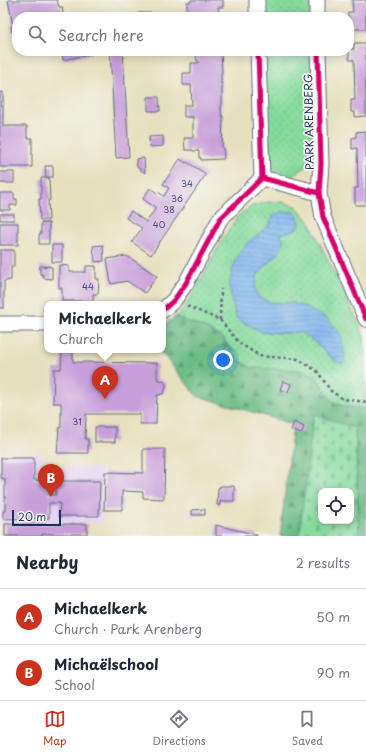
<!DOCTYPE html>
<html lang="en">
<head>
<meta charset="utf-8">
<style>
  body { margin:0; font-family:"Playpen Sans",sans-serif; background:#f2f2f3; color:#1f2937 }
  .controls { position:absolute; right:12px; bottom:12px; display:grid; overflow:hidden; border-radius:8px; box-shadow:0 2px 10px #0003 }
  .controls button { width:36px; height:36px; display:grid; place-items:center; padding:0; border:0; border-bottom:1px solid #e0e1e3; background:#fff; color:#1f2937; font:20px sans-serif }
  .scale { position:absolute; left:12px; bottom:10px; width:49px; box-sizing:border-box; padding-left:4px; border:2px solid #1b2f5e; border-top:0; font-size:11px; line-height:14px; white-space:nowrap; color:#1b2f5e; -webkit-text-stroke:3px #f6f6f2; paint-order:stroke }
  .you { position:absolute; left:223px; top:360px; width:14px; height:14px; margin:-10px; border:3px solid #fff; border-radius:50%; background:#1a73e8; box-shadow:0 0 0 6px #1a73e833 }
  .badge { display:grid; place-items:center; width:26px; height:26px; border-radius:50%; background:#c8321e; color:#fff; font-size:13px; font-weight:700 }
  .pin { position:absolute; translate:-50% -33px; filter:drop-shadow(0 1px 2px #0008) }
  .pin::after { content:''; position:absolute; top:21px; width:14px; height:12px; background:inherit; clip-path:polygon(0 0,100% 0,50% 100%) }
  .popup { position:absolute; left:44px; top:301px; width:122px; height:52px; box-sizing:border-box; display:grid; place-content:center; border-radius:8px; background:#fff; filter:drop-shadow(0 1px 3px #0005); font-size:13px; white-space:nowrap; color:#747a83 }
  .popup b { font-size:15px; color:#1f2937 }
  .popup::after { content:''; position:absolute; left:50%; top:100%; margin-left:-8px; border:8px solid transparent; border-top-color:#fff }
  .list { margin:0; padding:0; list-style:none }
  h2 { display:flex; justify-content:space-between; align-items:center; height:52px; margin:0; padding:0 16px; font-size:17px }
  h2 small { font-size:13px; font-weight:400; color:#747a83 }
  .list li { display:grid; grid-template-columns:26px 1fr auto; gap:12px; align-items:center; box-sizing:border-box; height:56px; padding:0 16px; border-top:1px solid #e0e1e3 }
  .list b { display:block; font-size:15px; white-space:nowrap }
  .list p { margin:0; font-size:13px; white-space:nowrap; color:#747a83 }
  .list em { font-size:13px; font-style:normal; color:#747a83 }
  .icon { flex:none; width:22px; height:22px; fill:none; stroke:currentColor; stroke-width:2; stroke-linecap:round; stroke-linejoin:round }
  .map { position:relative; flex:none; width:366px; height:536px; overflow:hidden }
  .search { position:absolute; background:#fff; box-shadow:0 2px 10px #0003; left:12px; right:12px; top:12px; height:44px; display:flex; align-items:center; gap:10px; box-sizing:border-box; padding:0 14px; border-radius:16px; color:#747a83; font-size:15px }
  .sheet { height:164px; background:#fff }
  nav { display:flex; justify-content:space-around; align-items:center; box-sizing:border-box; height:56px; border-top:1px solid #e0e1e3; background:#fff; font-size:11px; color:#747a83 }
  nav a { display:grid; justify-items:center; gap:2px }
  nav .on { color:#c8321e }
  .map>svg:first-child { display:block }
  .built { fill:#e4d3f1 }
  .green { fill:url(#green-dots); stroke:#50857e; fill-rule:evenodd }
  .forest { fill:url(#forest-firs); stroke:#447571 }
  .cemetery { fill:url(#cemetery-stones); stroke:#50857e; fill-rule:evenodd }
  .water { fill:url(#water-rules); stroke:#4d72a6 }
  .building { fill:#c79ed9 }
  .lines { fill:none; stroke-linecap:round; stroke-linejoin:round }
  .minor-casing { stroke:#626d80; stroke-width:17 }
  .path { stroke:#626d80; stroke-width:2.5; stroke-dasharray:3 3; stroke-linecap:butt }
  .minor { stroke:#fff; stroke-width:15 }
  .cycleway-casing { stroke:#f6f6f2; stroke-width:8 }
  .cycleway { stroke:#d6006c; stroke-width:5 }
  .labels { text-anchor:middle; stroke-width:3.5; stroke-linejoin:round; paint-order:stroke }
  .number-label { font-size:9px; fill:#464b7d }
  .street-label { font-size:11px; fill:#1b2f5e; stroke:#f6f6f2 }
</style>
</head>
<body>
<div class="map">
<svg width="366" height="536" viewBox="0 0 366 536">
  <defs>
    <pattern id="green-dots" width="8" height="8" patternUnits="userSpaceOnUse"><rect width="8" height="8" fill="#86db9d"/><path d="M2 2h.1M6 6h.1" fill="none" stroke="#73bc8a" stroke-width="1.8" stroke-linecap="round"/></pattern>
    <pattern id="forest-firs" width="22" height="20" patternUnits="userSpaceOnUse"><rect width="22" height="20" fill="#6cbb84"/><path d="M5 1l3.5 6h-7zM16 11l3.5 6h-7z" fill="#58986f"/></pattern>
    <pattern id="cemetery-stones" width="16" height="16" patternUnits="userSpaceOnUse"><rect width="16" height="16" fill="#86db9d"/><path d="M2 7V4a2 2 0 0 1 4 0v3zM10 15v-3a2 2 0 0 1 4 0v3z" fill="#73bc8a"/></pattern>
    <pattern id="water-rules" width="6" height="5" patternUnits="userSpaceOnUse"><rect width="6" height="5" fill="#7fb6ee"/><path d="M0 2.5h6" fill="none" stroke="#6794c4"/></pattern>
  </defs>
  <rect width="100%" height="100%" fill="#f6f6f2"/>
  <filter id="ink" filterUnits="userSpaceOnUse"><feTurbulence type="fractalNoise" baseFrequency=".025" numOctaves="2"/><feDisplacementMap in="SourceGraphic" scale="8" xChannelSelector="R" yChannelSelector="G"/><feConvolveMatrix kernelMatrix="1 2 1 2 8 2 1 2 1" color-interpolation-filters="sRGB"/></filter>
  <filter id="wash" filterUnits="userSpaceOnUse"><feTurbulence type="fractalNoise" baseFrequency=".012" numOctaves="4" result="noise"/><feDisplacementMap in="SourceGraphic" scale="16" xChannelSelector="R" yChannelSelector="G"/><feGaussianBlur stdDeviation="0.9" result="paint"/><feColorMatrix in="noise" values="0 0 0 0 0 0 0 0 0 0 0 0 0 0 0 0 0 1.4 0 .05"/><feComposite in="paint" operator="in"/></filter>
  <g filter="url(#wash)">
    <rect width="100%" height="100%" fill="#e7e0be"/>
    <polygon class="built" points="40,453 53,467 98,467 103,472 103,523 0,523 0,454"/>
    <g class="green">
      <polygon points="259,0 310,0 310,17 260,17"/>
      <path d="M262 51H311V155L304 168 292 176C275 173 273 174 267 156Z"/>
      <path d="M268 202H283L297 207 309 221 359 324 364 338 366 409 342 406 331 400 315 375 302 370 252 368 240 361 222 337 175 317 180 314 195 290 223 239 238 216 252 206ZM274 215 294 230 280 234 279 253C273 258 261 268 257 275 256 278 256 282 255 284 253 305 278 303 291 303L336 362 312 340 301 332 284 333 262 332 237 319 233 306V271L235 261 261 232 269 226Z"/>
    </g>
    <polygon class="forest" points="175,317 203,327 222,337 240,361 252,368 302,370 315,375 331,400 342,406 366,409 366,536 359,536 355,428 314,414 299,536 280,536 293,424 197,396 159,350 163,350 163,326"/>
    <path class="cemetery" d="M314 414 355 428 359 536H299ZM321 491H351V521H321Z"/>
    <polygon class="water" points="283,212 294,212 299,219 300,225 294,230 280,234 284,241 279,253 268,263 257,276 255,290 259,298 272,303 291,303 303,306 326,318 338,330 342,339 345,359 343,364 337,362 312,340 301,332 284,333 262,332 237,319 233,306 229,285 235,261 247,243 269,226 274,215"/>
    <g id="blocks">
      <g class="building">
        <polygon points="8,0 57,0 59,7 62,7 64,17 34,17 33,15 29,17 17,17 17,31 12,32 11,26 13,26"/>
        <polygon points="191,0 223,0 223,7 218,7 219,12 187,12 187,2 191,2"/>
        <polygon points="352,0 366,0 366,29 353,29 353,24 349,24 349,17 348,17 348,12 353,12"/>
        <polygon points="138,13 151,13 152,17 138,17"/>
        <polygon points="354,43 366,43 366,116 355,117 355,112 351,112 351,100 355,100 354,60 349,60 349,49 354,49"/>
        <polygon points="62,51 91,51 91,54 63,60"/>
        <polygon points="110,51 123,51 129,157 116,158"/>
        <polygon points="183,51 221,51 222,73 221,73 221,84 222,84 222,105 221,106 221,110 222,116 223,116 222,148 223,148 224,159 201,160 201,158 199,158 199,151 193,151 193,150 185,150 184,138 193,138 193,117 184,117 184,105 192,105 191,85 183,85 183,73 191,73 191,63 199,63 199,61 197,61 196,54 191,55 191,53 183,53"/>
        <polygon points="0,92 3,92 3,126 27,126 27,138 32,138 32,167 0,167"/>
        <polygon points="148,97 159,97 160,111 148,111"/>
        <polygon points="366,131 366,205 355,205 355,188 358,188 357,148 352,149 352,138 356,137 356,132"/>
        <polygon points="163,136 163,146 150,147 149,137"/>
        <polygon points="144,158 145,173 137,167 136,159"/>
        <polygon points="180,159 186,163 187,162 206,174 151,255 132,242 142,228 126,218 131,211 146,222 156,208 143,199 150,188 157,193 158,192 164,196 169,188 163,184"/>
        <polygon points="45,166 53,166 53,177 46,177"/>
        <rect x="0" y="172" width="14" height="11"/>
        <polygon points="41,178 49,178 50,200 48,200 49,220 40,220 39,199 41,199"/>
        <polygon points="0,193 14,193 14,199 17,199 17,205 10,205 10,210 0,210"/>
        <rect x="0" y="214" width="14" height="6"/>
        <rect x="0" y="223" width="18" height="22"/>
        <polygon points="41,223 49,223 49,244 39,244 39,234 41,234"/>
        <rect x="52" y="245" width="10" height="17"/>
        <polygon points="103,245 104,261 95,262 93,246"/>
        <polygon points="0,250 14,250 14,267 11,267 11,280 4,281 4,308 0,308"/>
        <polygon points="127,256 157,276 145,293 127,281 111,284 107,259"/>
        <polygon points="59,265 69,266 69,272 86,272 86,266 96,266 96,279 99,279 98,294 93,294 93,301 62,301 62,288 59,288"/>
        <polygon points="40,266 52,267 52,279 43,278 43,274 40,274"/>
        <polygon points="63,350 72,350 73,351 73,362 157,363 157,379 163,381 166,384 166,387 164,393 159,395 157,395 156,424 140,424 140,414 86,414 85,439 88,439 88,453 57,453 59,428 61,428 61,403 53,403 54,369 61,369 62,351"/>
        <polygon points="283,381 291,384 288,392 280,390"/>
        <polygon points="294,422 304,427 301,434 291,430"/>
        <rect x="95" y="427" width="20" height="15"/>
        <polygon points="143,449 165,449 164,499 143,498 143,492 122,491 122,510 104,510 105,472 143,473"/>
        <polygon points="1,458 34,458 34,480 49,481 49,495 56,495 56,481 100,481 99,516 59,516 60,503 49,503 49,518 3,519 3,511 5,511 5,479 1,478"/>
        <polygon points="220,486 234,486 234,501 220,501 220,505 217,505 218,488 220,488"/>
        <polygon points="205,509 205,515 192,515 192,510"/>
        <polygon points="5,524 87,524 87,534 42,534 42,536 5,536"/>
        <polygon points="216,525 257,535 257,536 216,536"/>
      </g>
    </g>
  </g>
  <g filter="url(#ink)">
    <use href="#blocks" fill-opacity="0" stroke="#626d80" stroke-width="1"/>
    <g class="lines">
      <g class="minor-casing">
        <g id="minor">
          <polyline points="257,0 257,17"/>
          <polyline points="317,0 317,17"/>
          <polyline points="258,51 262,178"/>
          <polyline points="318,51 321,164 319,193"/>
          <polyline points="163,310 174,300 186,283 220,219 262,178 319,193 323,217 366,319"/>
          <polyline points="0,324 47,324"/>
        </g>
      </g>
      <g class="path">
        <polyline points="187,306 220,320 239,343 260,356 298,359 317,371 331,391 343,399 366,402"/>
        <polyline points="220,320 221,289"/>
      </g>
      <use href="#minor" class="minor"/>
      <g class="cycleway-casing">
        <g id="cycleway">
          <polyline points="258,51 262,178"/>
          <polyline points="318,51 321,164 319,193"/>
          <polyline points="163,310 174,300 186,283 220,219 262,178 319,193 323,217 366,319"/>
        </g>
      </g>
      <use href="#cycleway" class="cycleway"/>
    </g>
  </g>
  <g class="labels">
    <g class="number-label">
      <text x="187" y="187">34</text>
      <text x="177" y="202">36</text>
      <text x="169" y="213">38</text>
      <text x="159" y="228">40</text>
      <text x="88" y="290">44</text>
      <text x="77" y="425">31</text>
    </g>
    <g class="street-label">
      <text transform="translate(309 122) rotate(-91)" y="4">PARK ARENBERG</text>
    </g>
  </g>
</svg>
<div class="controls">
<button><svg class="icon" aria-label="locate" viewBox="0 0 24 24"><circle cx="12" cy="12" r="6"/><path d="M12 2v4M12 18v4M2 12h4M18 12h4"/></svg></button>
</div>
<div class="scale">20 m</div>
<div class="you"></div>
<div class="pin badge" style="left:105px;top:399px">A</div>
<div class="popup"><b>Michaelkerk</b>Church</div>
<div class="pin badge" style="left:51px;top:497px">B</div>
<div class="search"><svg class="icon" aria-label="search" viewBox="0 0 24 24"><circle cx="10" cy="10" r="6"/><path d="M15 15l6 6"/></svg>Search here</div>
</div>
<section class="sheet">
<h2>Nearby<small>2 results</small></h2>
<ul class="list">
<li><span class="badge">A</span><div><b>Michaelkerk</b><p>Church · Park Arenberg</p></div><em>50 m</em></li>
<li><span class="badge">B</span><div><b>Michaëlschool</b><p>School</p></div><em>90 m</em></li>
</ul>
</section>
<nav>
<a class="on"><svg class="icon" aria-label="map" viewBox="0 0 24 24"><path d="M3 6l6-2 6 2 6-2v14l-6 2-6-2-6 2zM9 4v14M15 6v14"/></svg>Map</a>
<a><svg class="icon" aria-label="directions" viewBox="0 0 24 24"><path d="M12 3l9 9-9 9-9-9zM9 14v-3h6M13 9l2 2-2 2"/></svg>Directions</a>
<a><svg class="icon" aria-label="saved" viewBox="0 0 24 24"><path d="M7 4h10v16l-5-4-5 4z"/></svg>Saved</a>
</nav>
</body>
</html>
